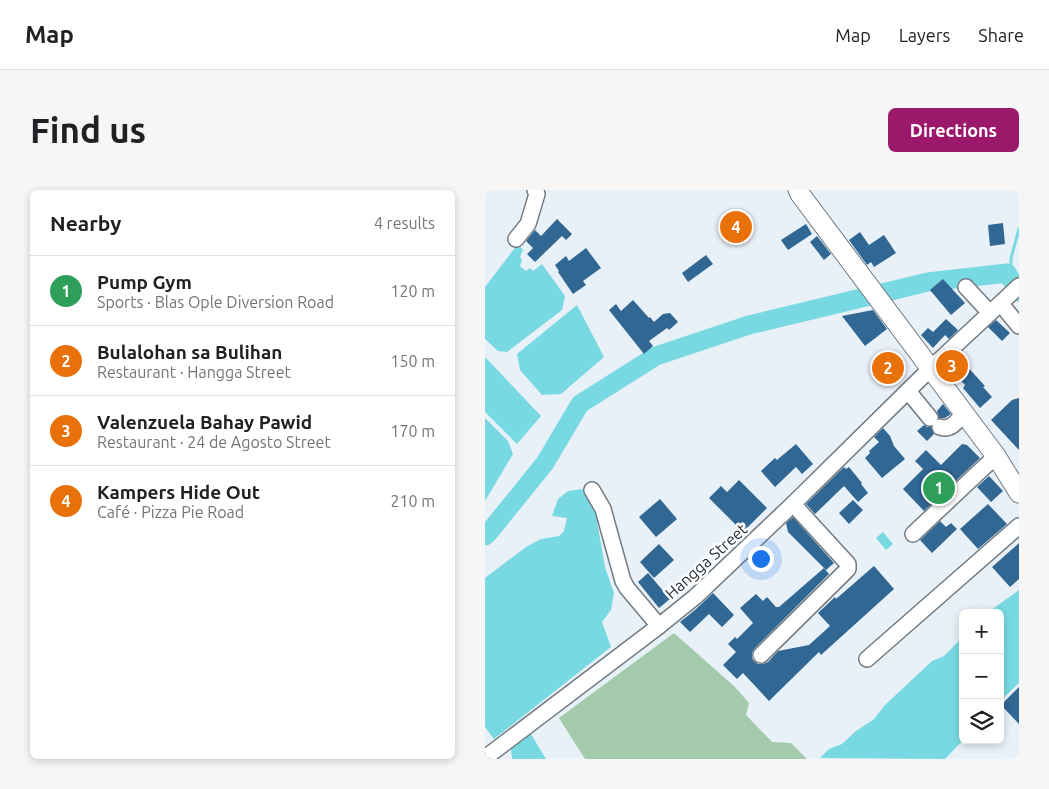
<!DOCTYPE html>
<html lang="en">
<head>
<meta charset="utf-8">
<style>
  body { margin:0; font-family:Ubuntu,sans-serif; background:#f6f6f6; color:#202124 }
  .controls { position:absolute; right:15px; bottom:15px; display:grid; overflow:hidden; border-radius:8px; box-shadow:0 2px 8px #0003 }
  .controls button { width:45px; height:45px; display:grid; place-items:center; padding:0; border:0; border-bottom:1px solid #e0e0e0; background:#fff; color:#202124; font:25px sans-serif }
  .you { position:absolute; left:275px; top:368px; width:18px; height:18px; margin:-12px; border:4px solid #fff; border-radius:50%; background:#1a73e8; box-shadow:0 0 0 8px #1a73e833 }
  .badge { display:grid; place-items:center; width:32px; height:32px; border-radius:50%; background:#9b186b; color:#fff; font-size:16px; font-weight:700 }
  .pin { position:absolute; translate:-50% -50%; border:2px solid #fff; box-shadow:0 1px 5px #0006 }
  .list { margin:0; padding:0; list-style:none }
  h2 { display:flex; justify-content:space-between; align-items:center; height:65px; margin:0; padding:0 20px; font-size:21px }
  h2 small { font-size:16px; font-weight:400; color:#757577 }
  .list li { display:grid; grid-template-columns:32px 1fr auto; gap:15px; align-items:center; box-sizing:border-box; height:70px; padding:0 20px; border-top:1px solid #e0e0e0 }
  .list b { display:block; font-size:19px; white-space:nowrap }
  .list p { margin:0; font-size:16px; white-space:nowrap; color:#757577 }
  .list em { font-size:16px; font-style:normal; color:#757577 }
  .icon { flex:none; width:28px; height:28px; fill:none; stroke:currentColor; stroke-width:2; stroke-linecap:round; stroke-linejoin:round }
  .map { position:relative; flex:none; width:534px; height:569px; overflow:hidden; border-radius:8px }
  header { display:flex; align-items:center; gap:30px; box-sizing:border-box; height:70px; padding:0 25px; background:#fff; border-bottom:1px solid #e0e0e0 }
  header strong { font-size:24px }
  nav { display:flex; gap:28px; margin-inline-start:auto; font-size:18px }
  .intro { display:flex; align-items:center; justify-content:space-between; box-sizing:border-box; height:120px; padding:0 30px }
  h1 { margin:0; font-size:35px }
  .button { padding:12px 22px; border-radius:8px; background:#9b186b; color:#fff; font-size:18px; font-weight:700 }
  main { display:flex; gap:30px; padding:0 30px }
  aside { flex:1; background:#fff; border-radius:8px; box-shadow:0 2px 8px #0003 }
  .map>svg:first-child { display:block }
  .green { fill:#a4caac }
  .water { fill:#79d9e2 }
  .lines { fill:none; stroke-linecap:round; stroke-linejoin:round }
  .stream { stroke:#79d9e2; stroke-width:3 }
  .river { stroke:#79d9e2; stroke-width:19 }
  .building { fill:#306793 }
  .minor-casing { stroke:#737b82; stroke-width:18 }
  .major-casing { stroke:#737b82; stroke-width:21 }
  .minor { stroke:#fff; stroke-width:15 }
  .major { stroke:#fff; stroke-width:19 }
  .labels { text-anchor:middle; stroke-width:5; stroke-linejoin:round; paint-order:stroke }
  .street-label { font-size:16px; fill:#2a2d30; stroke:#fbfdfe }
</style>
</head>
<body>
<header>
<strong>Map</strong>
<nav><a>Map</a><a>Layers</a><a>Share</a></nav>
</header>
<div class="intro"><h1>Find us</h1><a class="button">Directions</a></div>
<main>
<aside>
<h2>Nearby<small>4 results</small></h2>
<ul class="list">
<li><span class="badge" style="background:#2e9e5b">1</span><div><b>Pump Gym</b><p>Sports · Blas Ople Diversion Road</p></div><em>120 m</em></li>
<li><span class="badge" style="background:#e8710a">2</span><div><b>Bulalohan sa Bulihan</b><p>Restaurant · Hangga Street</p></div><em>150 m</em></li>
<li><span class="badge" style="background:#e8710a">3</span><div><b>Valenzuela Bahay Pawid</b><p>Restaurant · 24 de Agosto Street</p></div><em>170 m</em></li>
<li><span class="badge" style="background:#e8710a">4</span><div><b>Kampers Hide Out</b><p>Café · Pizza Pie Road</p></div><em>210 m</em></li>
</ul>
</aside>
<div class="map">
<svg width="534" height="569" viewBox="0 0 534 569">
  <rect width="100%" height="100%" fill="#e8f0f8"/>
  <polygon class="green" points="189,443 250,497 264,513 261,525 287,552 306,553 322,569 100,569 74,528"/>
  <g class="water">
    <polygon points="34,55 38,60 35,67 37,70 35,76 41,81 45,78 48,81 57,74 80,106 77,120 22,162 13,161 0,149 0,97 29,59"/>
    <polygon points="92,115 119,167 76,204 57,205 35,180 32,164"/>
    <polygon points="0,167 56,226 32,254 0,222"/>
    <polygon points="0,228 23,251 28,264 0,311"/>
    <polygon points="97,299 111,325 120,377 129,403 126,420 117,432 126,457 9,549 0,537 0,388 41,357 56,349 74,346 79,341 82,328 67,326 73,309 83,301"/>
    <polygon points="398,342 408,354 401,360 391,348"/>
    <polygon points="534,400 534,493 515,511 515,423 502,423"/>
    <polygon points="478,447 478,550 460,569 335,568 344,559 357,554 371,541 389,529 400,515 447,471 459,466"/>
    <polygon points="44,541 61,569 27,569 26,559"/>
  </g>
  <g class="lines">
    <polyline class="stream" points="526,88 526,68 534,39"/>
    <polyline class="river" points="0,346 5,341 60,273 95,214 171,166 264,135 443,92 522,83 534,102"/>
  </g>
  <g class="building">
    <polygon points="72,29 87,44 81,50 77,46 50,72 42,64 48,58 41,51 50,40 56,46"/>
    <polygon points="518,33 520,54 505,56 503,35"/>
    <polygon points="321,34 327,44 303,60 296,50"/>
    <polygon points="375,42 384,55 399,45 411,63 389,77 386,72 382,75 364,50"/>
    <polygon points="332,46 346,64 339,70 325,52"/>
    <polygon points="101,58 116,78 98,91 101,95 88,104 73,82 74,81 70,75 81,66 84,71"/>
    <polygon points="221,65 228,74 203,92 197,83"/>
    <polygon points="458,89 480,113 466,125 445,100"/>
    <polygon points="148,110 164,128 165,127 169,132 178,124 185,123 193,132 184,140 182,138 164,151 168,156 159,164 124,120 131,114 136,121"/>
    <polygon points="388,120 402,139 380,156 357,126"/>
    <polygon points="461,129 473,140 464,149 460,145 448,158 436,145 443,138 448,142"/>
    <polygon points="511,130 525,143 517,151 503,137"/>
    <polygon points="398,164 412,181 403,189 389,172"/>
    <polygon points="474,165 480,171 479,173 500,196 498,197 507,207 495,218 478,198 480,195 462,176"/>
    <polygon points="534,208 534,260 506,230 527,210"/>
    <polygon points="458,214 466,224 460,228 454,228 452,221"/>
    <polygon points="439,235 442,237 446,237 449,244 442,251 432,241"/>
    <polygon points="398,238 405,246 409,256 420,269 397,288 380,268 385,263 384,261 394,252 389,247"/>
    <polygon points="311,254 328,274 317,284 311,277 290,297 276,281 290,268 292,270"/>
    <polygon points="477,254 482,255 495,268 439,321 418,299 438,279 430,271 441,260 456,275"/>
    <polygon points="359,277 361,279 364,277 377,293 376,294 383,303 373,312 359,296 330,324 321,314"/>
    <polygon points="504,286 518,301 506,312 492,297"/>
    <polygon points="254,290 282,318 258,342 224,308 236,296 242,302"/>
    <polygon points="175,309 192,329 171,347 154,327"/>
    <polygon points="368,310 378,320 364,334 354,323"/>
    <polygon points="503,314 522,334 493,359 475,339"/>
    <polygon points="308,327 349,373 341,380 303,342 301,333"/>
    <polygon points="455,331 461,337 466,333 472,339 447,363 435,350"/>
    <polygon points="534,353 534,389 525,397 507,377"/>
    <polygon points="174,354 189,370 169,388 155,372"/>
    <polygon points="389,376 409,399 336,465 334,462 284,511 258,483 252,489 238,475 251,462 243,454 250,447 252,449 268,433 255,418 271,404 278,411 282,407 291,417 294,417 339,378 344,384 269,459 267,463 267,468 269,471 273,474 278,474 283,472 293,461 324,455 345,436 333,423 350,407 351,409"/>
    <polygon points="163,383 185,409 174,418 153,392"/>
    <polygon points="228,403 249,425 237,437 224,424 205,442 195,432 210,420"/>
    <polygon points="534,497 534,534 516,515"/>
  </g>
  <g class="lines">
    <g class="minor-casing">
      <g id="minor">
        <polyline points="31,49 43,34 52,4 50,0"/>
        <polyline points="481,97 505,123"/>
        <polyline points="516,114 534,136"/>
        <polyline points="423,201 445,228"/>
        <path d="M455 237C466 241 472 231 479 223"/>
        <polyline points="107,300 118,319 138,391 142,398 174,436"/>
        <polyline points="428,344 511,266"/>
        <polyline points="276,465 363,379 363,374 308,314"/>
        <polyline points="382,469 534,336"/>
        <polyline points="0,568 174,436 210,407 308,314 446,178 534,96"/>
      </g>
    </g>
    <g class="major-casing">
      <polyline id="major" points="313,0 315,4 511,266 534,303"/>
    </g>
    <use href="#minor" class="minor"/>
    <use href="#major" class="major"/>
  </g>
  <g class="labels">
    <g class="street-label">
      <text transform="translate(221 371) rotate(-42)" y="6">Hangga Street</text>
    </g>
  </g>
</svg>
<div class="controls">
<button>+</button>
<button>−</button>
<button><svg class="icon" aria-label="layers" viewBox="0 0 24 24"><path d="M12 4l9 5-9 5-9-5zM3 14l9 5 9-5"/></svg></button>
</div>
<div class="you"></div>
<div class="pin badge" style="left:454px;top:298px;background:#2e9e5b">1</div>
<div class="pin badge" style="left:403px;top:178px;background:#e8710a">2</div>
<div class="pin badge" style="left:467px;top:176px;background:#e8710a">3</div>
<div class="pin badge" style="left:251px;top:37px;background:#e8710a">4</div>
</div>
</main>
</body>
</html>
